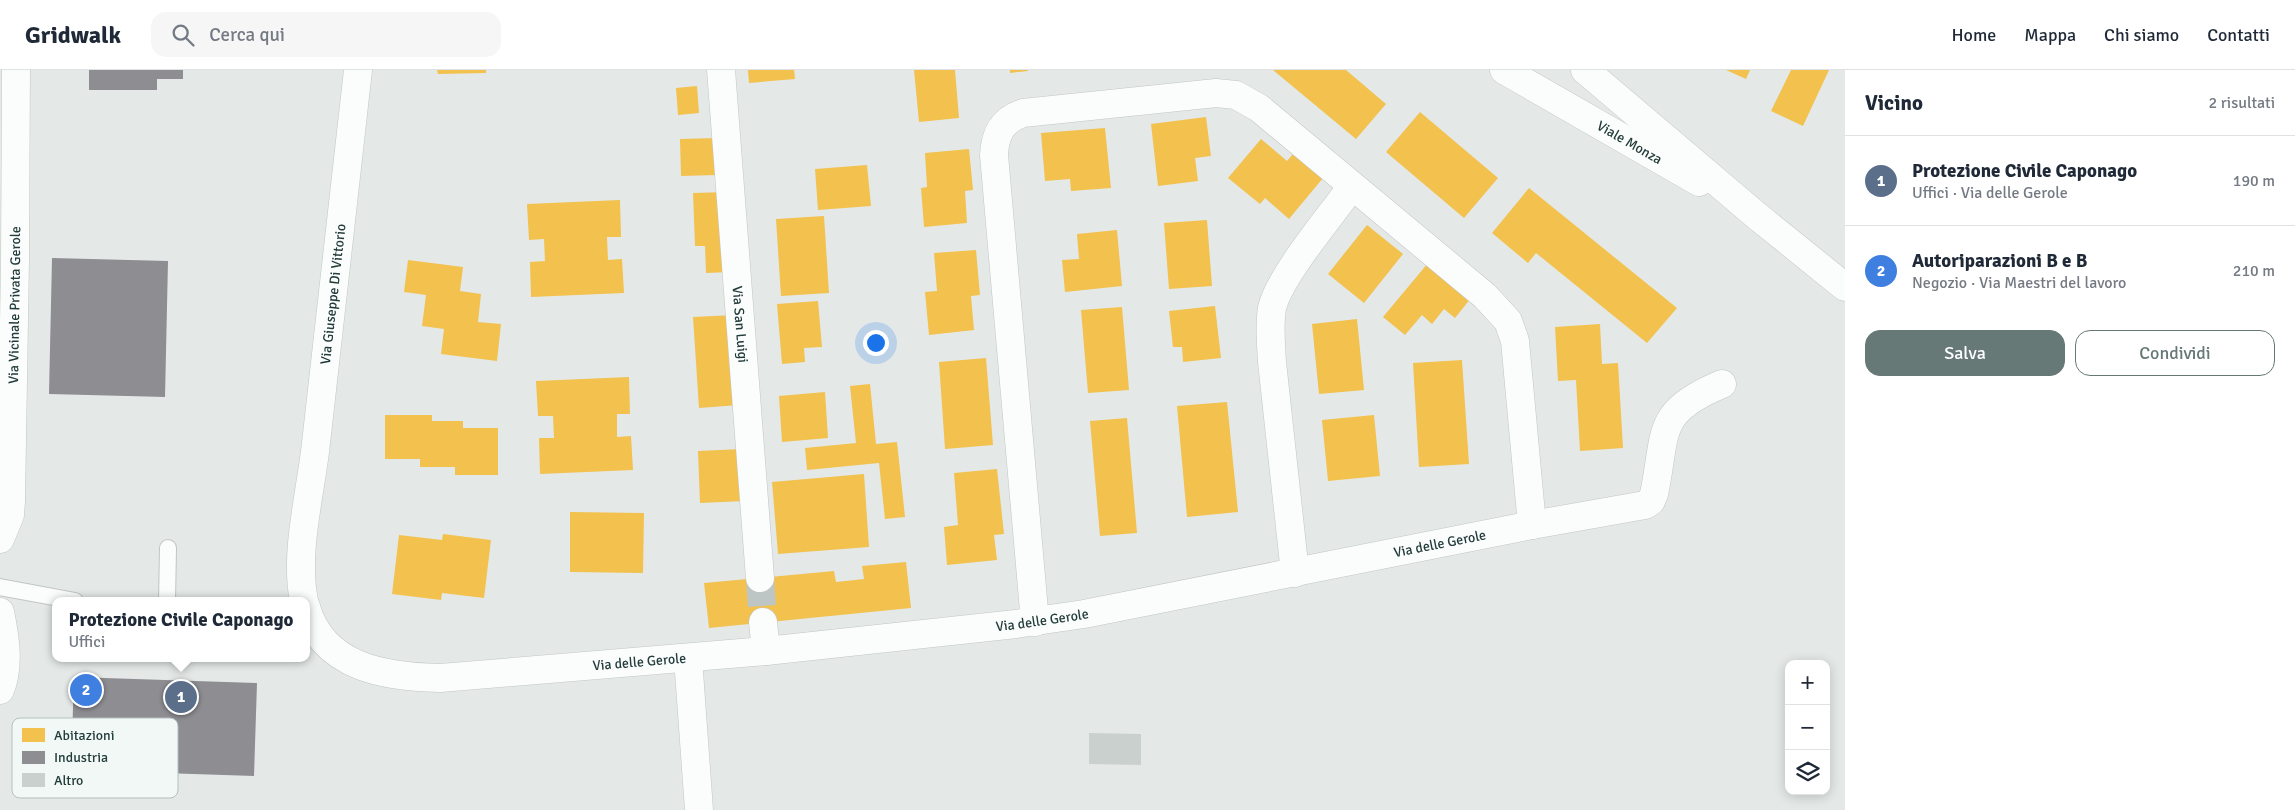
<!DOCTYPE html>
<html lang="it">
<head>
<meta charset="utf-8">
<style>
  body { margin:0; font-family:Signika,sans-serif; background:#f6f6f7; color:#1f2937 }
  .controls { position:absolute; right:15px; bottom:15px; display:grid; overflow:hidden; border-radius:10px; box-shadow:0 2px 12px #0003 }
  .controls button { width:45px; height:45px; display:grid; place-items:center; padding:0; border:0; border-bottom:1px solid #e0e1e3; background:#fff; color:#1f2937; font:25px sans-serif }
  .you { position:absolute; left:875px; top:272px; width:18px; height:18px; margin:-12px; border:4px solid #fff; border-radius:50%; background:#1a73e8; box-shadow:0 0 0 8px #1a73e833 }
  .badge { display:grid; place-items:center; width:32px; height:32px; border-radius:50%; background:#667977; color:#fff; font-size:16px; font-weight:700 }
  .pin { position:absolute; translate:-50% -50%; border:2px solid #fff; box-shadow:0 1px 5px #0006 }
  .popup { position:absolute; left:52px; top:527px; width:258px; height:65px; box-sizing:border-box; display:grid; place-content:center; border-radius:10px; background:#fff; filter:drop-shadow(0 1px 4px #0005); font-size:16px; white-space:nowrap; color:#747a83 }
  .popup b { font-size:19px; color:#1f2937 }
  .popup::after { content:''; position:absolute; left:50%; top:100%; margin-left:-10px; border:10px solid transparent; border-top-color:#fff }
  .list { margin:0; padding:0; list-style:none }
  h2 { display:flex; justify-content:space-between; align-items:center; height:65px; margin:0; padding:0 20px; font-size:21px }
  h2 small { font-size:16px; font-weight:400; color:#747a83 }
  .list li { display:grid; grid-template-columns:32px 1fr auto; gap:15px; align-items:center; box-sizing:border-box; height:90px; padding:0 20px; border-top:1px solid #e0e1e3 }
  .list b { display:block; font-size:19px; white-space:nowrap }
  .list p { margin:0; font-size:16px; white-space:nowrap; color:#747a83 }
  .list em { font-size:16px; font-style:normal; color:#747a83 }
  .actions { display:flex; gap:10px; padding:15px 20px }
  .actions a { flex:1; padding:11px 0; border:1px solid #667977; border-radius:15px; text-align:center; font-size:18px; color:#667977 }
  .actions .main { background:#667977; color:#fff }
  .icon { flex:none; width:28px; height:28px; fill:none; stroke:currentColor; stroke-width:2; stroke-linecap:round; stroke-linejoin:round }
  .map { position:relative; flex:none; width:1845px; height:740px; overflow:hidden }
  header { display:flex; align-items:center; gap:30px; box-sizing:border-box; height:70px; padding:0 25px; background:#fff; border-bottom:1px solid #e0e1e3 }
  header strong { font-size:24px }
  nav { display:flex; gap:28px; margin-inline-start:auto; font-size:18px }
  .search { width:350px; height:45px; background:#f6f6f7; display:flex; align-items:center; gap:12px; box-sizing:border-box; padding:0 18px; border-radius:15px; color:#747a83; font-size:19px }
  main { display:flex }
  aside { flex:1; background:#fff }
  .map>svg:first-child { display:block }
  .homes { fill:#f2c14e }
  .industry { fill:#8d8d92 }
  .building { fill:#cad0ce }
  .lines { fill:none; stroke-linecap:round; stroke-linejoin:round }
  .minor-tunnel { stroke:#bdc6c5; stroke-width:28; stroke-dasharray:28 14; stroke-linecap:butt }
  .service-casing { stroke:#c1c6c5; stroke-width:18 }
  .minor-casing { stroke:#c1c6c5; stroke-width:29 }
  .service { stroke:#fbfcfc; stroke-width:16 }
  .minor { stroke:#fbfcfc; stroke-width:28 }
  .labels { text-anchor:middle; stroke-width:5; stroke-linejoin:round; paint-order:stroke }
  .street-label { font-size:14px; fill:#223c3a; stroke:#f2f8f6 }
  .key { fill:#f2f8f6; stroke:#b4c0be; stroke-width:1 }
  .key-label { font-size:14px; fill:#223c3a }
</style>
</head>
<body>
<header>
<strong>Gridwalk</strong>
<div class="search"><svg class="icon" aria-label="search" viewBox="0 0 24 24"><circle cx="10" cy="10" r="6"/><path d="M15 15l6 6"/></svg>Cerca qui</div>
<nav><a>Home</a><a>Mappa</a><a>Chi siamo</a><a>Contatti</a></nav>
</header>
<main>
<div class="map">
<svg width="1845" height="740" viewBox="0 0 1845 740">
  <rect width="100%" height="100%" fill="#e4e9e8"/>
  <g class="homes">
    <polygon points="437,0 486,0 486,3 438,4"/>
    <polygon points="748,0 794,0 795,9 749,13"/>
    <polygon points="914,0 955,0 959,48 919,52"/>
    <polygon points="1010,0 1028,0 1028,1 1010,3"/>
    <polygon points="1273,0 1346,0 1386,34 1356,69"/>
    <polygon points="1726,0 1750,0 1746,9"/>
    <polygon points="1791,0 1829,0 1803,56 1771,41"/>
    <polygon points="697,16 699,43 678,45 676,18"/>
    <polygon points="1420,42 1498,108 1464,148 1386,82"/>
    <polygon points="1206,47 1211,86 1195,88 1198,111 1158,116 1151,54"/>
    <polygon points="1105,58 1111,118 1071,121 1070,109 1045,111 1041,63"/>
    <polygon points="717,68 717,105 681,106 680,69"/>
    <polygon points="1261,69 1287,91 1293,84 1323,108 1289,149 1265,128 1260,134 1228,108"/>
    <polygon points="969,79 973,120 965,121 967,153 924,157 921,118 927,117 925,83"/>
    <polygon points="867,95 871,136 818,140 815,99"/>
    <polygon points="1529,118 1677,238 1647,273 1536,183 1528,193 1492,163"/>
    <polygon points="727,122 730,202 706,203 705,176 695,176 693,123"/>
    <polygon points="620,130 621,167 607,167 608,190 622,189 624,223 531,227 530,192 545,191 544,169 529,170 527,134"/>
    <polygon points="824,146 829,223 781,226 776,149"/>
    <polygon points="1207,150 1212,216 1169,219 1164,153"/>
    <polygon points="1367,155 1403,184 1364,233 1328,204"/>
    <polygon points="1117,160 1122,216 1065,222 1062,190 1079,189 1077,164"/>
    <polygon points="976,180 980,225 971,226 974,260 929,265 925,222 937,221 934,183"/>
    <polygon points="408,190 463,197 460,221 481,224 478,252 501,254 497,291 441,284 444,259 422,256 426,225 404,222"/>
    <polygon points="1428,193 1471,228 1455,248 1444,239 1432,254 1422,245 1405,265 1383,247"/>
    <polygon points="818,231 822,277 804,278 805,292 782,294 777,234"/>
    <polygon points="1215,236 1221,288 1183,292 1182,277 1173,277 1169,241"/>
    <polygon points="1122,237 1129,320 1088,323 1081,240"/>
    <polygon points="734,245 739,335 699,338 693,247"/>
    <polygon points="1357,249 1364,320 1319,324 1312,254"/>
    <polygon points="1600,254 1602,294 1618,293 1623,378 1580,381 1576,310 1558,311 1555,257"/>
    <polygon points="986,288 993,375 945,379 939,292"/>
    <polygon points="1462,290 1469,394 1419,397 1413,293"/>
    <polygon points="629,307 630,344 617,344 617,367 631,366 633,400 540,404 539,368 554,368 553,346 538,346 536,311"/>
    <polygon points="870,314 876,374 897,372 905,447 885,449 879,393 807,400 805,378 856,373 850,316"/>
    <polygon points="825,322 828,368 782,372 779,326"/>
    <polygon points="1227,332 1238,442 1187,447 1177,336"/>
    <polygon points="385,345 432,345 432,351 463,351 463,358 498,358 498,405 455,405 455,397 420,397 420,389 385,389"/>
    <polygon points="1374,345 1380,406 1328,411 1322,350"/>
    <polygon points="1127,348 1137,463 1100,466 1090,351"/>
    <polygon points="742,379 745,431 700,433 698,381"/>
    <polygon points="997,399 1004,464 994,465 997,490 947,495 944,457 958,455 954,403"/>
    <polygon points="864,404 869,477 778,484 772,412"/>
    <polygon points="570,442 644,443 643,503 570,502"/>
    <polygon points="443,464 491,470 484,528 442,523 441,530 392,524 399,465 442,470"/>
    <polygon points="906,492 911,538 709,558 704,513 834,501 836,512 864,509 862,496"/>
  </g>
  <g class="industry">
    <polygon points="89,0 183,0 183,9 157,9 157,20 89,20"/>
    <polygon points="52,188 168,191 165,327 49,324"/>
    <polygon points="74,607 257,613 254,706 71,700"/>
  </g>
  <polygon class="building" points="1089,663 1141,664 1141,695 1089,694"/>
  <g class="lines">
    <polyline class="minor-tunnel" points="760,508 763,552"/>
    <g class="service-casing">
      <g id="service">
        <polyline points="0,517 75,531"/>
        <polyline points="167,531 168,478"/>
      </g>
    </g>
    <g class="minor-casing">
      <g id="minor">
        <path id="s1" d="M721 0 760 508"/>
        <path id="s2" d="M1504 0 1699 112"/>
        <polyline points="1585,0 1757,146 1845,217"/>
        <path id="s3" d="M0 469 10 445 11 431 15 191 16 0"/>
        <path d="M1295 503 1272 292C1271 274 1269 256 1272 238 1280 205 1331 146 1352 116"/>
        <path id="s4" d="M304 531C294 482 311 422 316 373 330 248 344 124 358 0"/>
        <path id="s5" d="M306 537C323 598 386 607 440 608L766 581 1016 554 1084 544 1532 455 1645 435 1651 431 1654 424C1667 363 1654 342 1722 314"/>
        <path d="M0 542C5 566 10 596 0 620"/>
        <polyline points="763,552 766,581"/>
        <path d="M1035 552 994 85C995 64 1002 50 1023 43L1216 23 1236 25 1259 38 1485 226 1508 251 1515 271 1532 455"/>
        <polyline points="688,588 699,740"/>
      </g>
    </g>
    <use href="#service" class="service"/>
    <use href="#minor" class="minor"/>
  </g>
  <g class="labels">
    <g class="street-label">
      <text dy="5" stroke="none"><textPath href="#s2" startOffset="145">Viale Monza</textPath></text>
      <text dy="5" stroke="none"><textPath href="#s4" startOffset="309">Via Giuseppe Di Vittorio</textPath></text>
      <text dy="5" stroke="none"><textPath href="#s3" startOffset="236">Via Vicinale Privata Gerole</textPath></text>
      <text dy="5" stroke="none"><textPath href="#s1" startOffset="255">Via San Luigi</textPath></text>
      <text dy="5" stroke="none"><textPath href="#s5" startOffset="1174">Via delle Gerole</textPath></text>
      <text dy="5" stroke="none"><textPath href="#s5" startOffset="769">Via delle Gerole</textPath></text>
      <text dy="5" stroke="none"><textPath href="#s5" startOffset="364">Via delle Gerole</textPath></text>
    </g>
  </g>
  <rect x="12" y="648" width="166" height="80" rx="8" class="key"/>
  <rect x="22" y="658" width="23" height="14" fill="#f2c14e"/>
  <rect x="22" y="681" width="23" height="13" fill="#8d8d92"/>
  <rect x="22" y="703" width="23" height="14" fill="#cad0ce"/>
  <g class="key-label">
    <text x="54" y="670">Abitazioni</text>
    <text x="54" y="692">Industria</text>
    <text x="54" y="715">Altro</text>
  </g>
</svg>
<div class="controls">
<button>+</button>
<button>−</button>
<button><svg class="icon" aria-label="layers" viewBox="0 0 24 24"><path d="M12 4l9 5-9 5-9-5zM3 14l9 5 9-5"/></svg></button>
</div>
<div class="you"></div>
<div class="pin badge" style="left:181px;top:627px;background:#5c6f8a">1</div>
<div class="popup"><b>Protezione Civile Caponago</b>Uffici</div>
<div class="pin badge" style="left:86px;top:620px;background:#3f7fe0">2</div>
</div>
<aside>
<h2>Vicino<small>2 risultati</small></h2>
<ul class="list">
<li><span class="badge" style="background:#5c6f8a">1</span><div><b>Protezione Civile Caponago</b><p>Uffici · Via delle Gerole</p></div><em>190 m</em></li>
<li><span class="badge" style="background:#3f7fe0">2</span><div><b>Autoriparazioni B e B</b><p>Negozio · Via Maestri del lavoro</p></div><em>210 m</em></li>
</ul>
<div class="actions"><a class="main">Salva</a><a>Condividi</a></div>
</aside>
</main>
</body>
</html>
